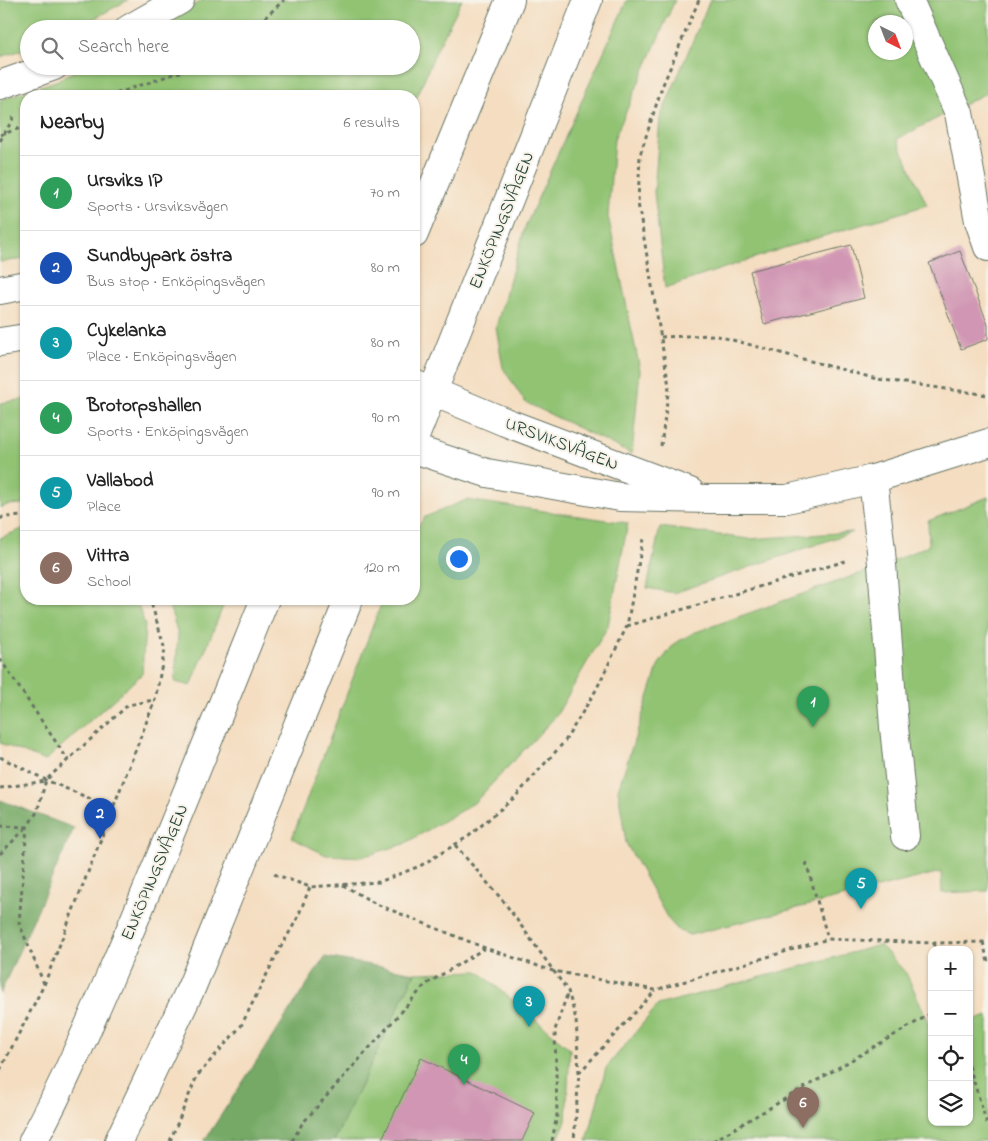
<!DOCTYPE html>
<html lang="en">
<head>
<meta charset="utf-8">
<style>
  body { margin:0; font-family:"Indie Flower",sans-serif; background:#f2f2f2; color:#222 }
  .controls { position:absolute; right:15px; bottom:15px; display:grid; overflow:hidden; border-radius:10px; box-shadow:0 1px 4px #0004 }
  .controls button { width:45px; height:45px; display:grid; place-items:center; padding:0; border:0; border-bottom:1px solid #e0e0e0; background:#fff; color:#222; font:25px sans-serif }
  .compass { position:absolute; left:868px; top:15px; width:45px; height:45px; border-radius:50%; background:#fff; box-shadow:0 1px 4px #0004; rotate:138deg }
  .you { position:absolute; left:458px; top:558px; width:18px; height:18px; margin:-12px; border:4px solid #fff; border-radius:50%; background:#1a73e8; box-shadow:0 0 0 8px #1a73e833 }
  .badge { display:grid; place-items:center; width:32px; height:32px; border-radius:50%; background:#b5179e; color:#fff; font-size:16px; font-weight:700 }
  .pin { position:absolute; translate:-50% -41px; filter:drop-shadow(0 1px 2px #0008) }
  .pin::after { content:''; position:absolute; top:26px; width:18px; height:15px; background:inherit; clip-path:polygon(0 0,100% 0,50% 100%) }
  .list { margin:0; padding:0; list-style:none }
  h2 { display:flex; justify-content:space-between; align-items:center; height:65px; margin:0; padding:0 20px; font-size:21px }
  h2 small { font-size:16px; font-weight:400; color:#767676 }
  .list li { display:grid; grid-template-columns:32px 1fr auto; gap:15px; align-items:center; box-sizing:border-box; height:75px; padding:0 20px; border-top:1px solid #e0e0e0 }
  .list b { display:block; font-size:19px; white-space:nowrap }
  .list p { margin:0; font-size:16px; white-space:nowrap; color:#767676 }
  .list em { font-size:16px; font-style:normal; color:#767676 }
  .icon { flex:none; width:28px; height:28px; fill:none; stroke:currentColor; stroke-width:2; stroke-linecap:round; stroke-linejoin:round }
  .map { position:relative; flex:none; width:988px; height:1141px; overflow:hidden }
  .search { position:absolute; background:#fff; box-shadow:0 1px 4px #0004; left:20px; top:20px; width:400px; height:55px; display:flex; align-items:center; gap:12px; box-sizing:border-box; padding:0 18px; border-radius:28px; color:#767676; font-size:19px }
  .panel { position:absolute; background:#fff; box-shadow:0 1px 4px #0004; left:20px; top:90px; width:400px; height:515px; border-radius:20px }
  .map>svg:first-child { display:block }
  .green { fill:#91c373; stroke:#588054; fill-rule:evenodd }
  .forest { fill:#74a965; stroke:#4a734c }
  .building { fill:#d096b3 }
  .lines { fill:none; stroke-linecap:round; stroke-linejoin:round }
  .minor-casing { stroke:#6a7565; stroke-width:30 }
  .major-casing { stroke:#6a7565; stroke-width:30 }
  .path { stroke:#6a7565; stroke-width:3; stroke-dasharray:4 4; stroke-linecap:butt }
  .minor { stroke:#fff; stroke-width:28 }
  .major { stroke:#fff; stroke-width:28 }
  .labels { text-anchor:middle; stroke-width:4; stroke-linejoin:round; paint-order:stroke }
  .street-label { font-size:18px; fill:#1f3d34; stroke:#f7f3e8 }
</style>
</head>
<body>
<div class="map">
<svg width="988" height="1141" viewBox="0 0 988 1141">
  <rect width="100%" height="100%" fill="#f7f3e8"/>
  <filter id="ink" filterUnits="userSpaceOnUse"><feTurbulence type="fractalNoise" baseFrequency=".02" numOctaves="2"/><feDisplacementMap in="SourceGraphic" scale="10" xChannelSelector="R" yChannelSelector="G"/><feConvolveMatrix kernelMatrix="1 2 1 2 8 2 1 2 1" color-interpolation-filters="sRGB"/></filter>
  <filter id="wash" filterUnits="userSpaceOnUse"><feTurbulence type="fractalNoise" baseFrequency=".0096" numOctaves="4" result="noise"/><feDisplacementMap in="SourceGraphic" scale="20" xChannelSelector="R" yChannelSelector="G"/><feGaussianBlur stdDeviation="1.12" result="paint"/><feColorMatrix in="noise" values="0 0 0 0 0 0 0 0 0 0 0 0 0 0 0 0 0 1.4 0 .05"/><feComposite in="paint" operator="in"/></filter>
  <g filter="url(#wash)">
    <rect width="100%" height="100%" fill="#f4ddc0"/>
    <g class="green">
      <polygon points="0,0 128,0 75,29 29,29 29,48 0,57"/>
      <polygon points="203,0 462,0 436,51 414,103 414,96 26,96 26,259 0,262 0,100 58,80 84,66 411,66 411,29 154,29"/>
      <polygon points="627,0 675,0 614,139 608,216 640,370 632,454 525,402 503,368 496,327 525,227"/>
      <path d="M710 0H988V92L897 139 927 205 784 248 665 288 654 192 660 118ZM876 22H906V52H876Z"/>
      <polygon points="26,399 26,504 7,505 0,508 0,403"/>
      <polygon points="988,497 988,891 942,893 941,872 690,935 679,931 668,919 626,843 618,790 659,664 674,644 693,633 881,566 929,545 928,521"/>
      <polygon points="466,500 628,523 608,626 556,716 474,803 404,844 362,857 326,855 292,838 383,599 414,599 414,532 425,517"/>
      <polygon points="660,527 749,539 853,532 674,593 647,588"/>
      <polygon points="22,529 26,529 26,599 136,599 145,625 142,674 45,761 0,743 0,538"/>
      <polygon points="167,599 226,599 191,686 175,682 178,634"/>
      <polygon points="880,945 906,973 932,1029 932,1122 969,1122 969,1022 988,1016 988,1141 587,1141 606,1068 658,1005"/>
      <polygon points="478,971 570,1049 566,1121 557,1141 334,1141 415,973"/>
    </g>
    <g class="forest">
      <polygon points="0,800 74,828 0,994"/>
      <polygon points="325,957 415,973 334,1141 204,1141"/>
    </g>
    <g id="blocks">
      <g class="building">
        <polygon points="851,245 864,298 764,324 750,271"/>
        <polygon points="960,251 988,325 988,339 961,349 929,263"/>
        <polygon points="421,1058 535,1113 522,1141 381,1141"/>
      </g>
    </g>
  </g>
  <g filter="url(#ink)">
    <use href="#blocks" fill-opacity="0" stroke="#6a7565" stroke-width="1"/>
    <g class="lines">
      <g class="minor-casing">
        <g id="minor">
          <polyline points="909,0 959,113 979,221 988,247"/>
          <polyline points="129,29 180,0"/>
          <polyline points="0,85 54,66"/>
          <polyline points="0,290 26,285"/>
          <polyline points="0,342 26,338"/>
          <polyline points="414,384 505,422 690,492"/>
          <polyline points="414,449 487,473 620,497 710,499 787,499 873,479 988,443"/>
          <polyline points="873,479 881,551 894,727 905,836"/>
        </g>
      </g>
      <g class="major-casing">
        <g id="major">
          <polyline points="414,234 510,0"/>
          <polyline points="414,439 588,0"/>
          <path d="M33 1141C69 1075 98 1004 128 935 175 824 220 711 265 599"/>
          <polyline points="119,1141 192,986 349,599"/>
        </g>
      </g>
      <g class="path">
        <polyline points="253,29 284,0"/>
        <polyline points="109,96 197,66"/>
        <polyline points="0,135 26,126"/>
        <polyline points="0,141 14,117"/>
        <polyline points="661,337 714,335 877,379 988,395"/>
        <polyline points="661,446 669,386 638,203 640,155 662,87 699,0"/>
        <polyline points="0,519 3,517 26,516"/>
        <polyline points="627,626 849,560"/>
        <polyline points="0,659 68,760"/>
        <polyline points="0,757 46,780 98,802"/>
        <polyline points="0,788 46,781"/>
        <polyline points="0,826 26,827"/>
        <polyline points="455,845 504,902 568,991 576,1019 579,1073 574,1141"/>
        <polyline points="0,854 27,827"/>
        <polyline points="806,862 828,939"/>
        <polyline points="274,874 310,887 379,882 420,866 469,836 515,797 565,741 596,690 627,626 643,539"/>
        <polyline points="343,885 376,904 485,948 553,971 655,990 828,939 934,943 988,942"/>
        <polyline points="983,942 988,962"/>
        <polyline points="934,943 936,950"/>
        <polyline points="44,984 19,923 27,827 37,812 46,780 128,705 154,700"/>
        <polyline points="969,1066 988,1127"/>
        <polyline points="0,1070 44,985 155,700 165,649 150,599"/>
        <polyline points="579,1073 655,991"/>
        <polyline points="170,1141 197,1076 241,1026 278,952 297,919 310,887"/>
        <polyline points="292,1141 302,1124 425,985 485,948"/>
        <polyline points="552,1141 557,1115 555,1030 568,992"/>
        <polyline points="713,1141 932,1013"/>
      </g>
      <use href="#minor" class="minor"/>
      <use href="#major" class="major"/>
    </g>
  </g>
  <g class="labels">
    <g class="street-label">
      <text transform="translate(501 220) rotate(-68)" y="6">ENKÖPINGSVÄGEN</text>
      <text transform="translate(562 443) rotate(21)" y="6">URSVIKSVÄGEN</text>
      <text transform="translate(154 872) rotate(-67)" y="6">ENKÖPINGSVÄGEN</text>
    </g>
  </g>
</svg>
<div class="controls">
<button>+</button>
<button>−</button>
<button><svg class="icon" aria-label="locate" viewBox="0 0 24 24"><circle cx="12" cy="12" r="6"/><path d="M12 2v4M12 18v4M2 12h4M18 12h4"/></svg></button>
<button><svg class="icon" aria-label="layers" viewBox="0 0 24 24"><path d="M12 4l9 5-9 5-9-5zM3 14l9 5 9-5"/></svg></button>
</div>
<svg class="compass" viewBox="-18 -18 36 36"><path d="M0-13l5 13h-10z" fill="#e53935"/><path d="M0 13l5-13h-10z" fill="#767676"/></svg>
<div class="you"></div>
<div class="pin badge" style="left:813px;top:727px;background:#2e9e5b">1</div>
<div class="pin badge" style="left:100px;top:839px;background:#1a4fb4">2</div>
<div class="pin badge" style="left:529px;top:1027px;background:#0f9aa8">3</div>
<div class="pin badge" style="left:464px;top:1085px;background:#2e9e5b">4</div>
<div class="pin badge" style="left:861px;top:909px;background:#0f9aa8">5</div>
<div class="pin badge" style="left:803px;top:1128px;background:#8d6e63">6</div>
<div class="search"><svg class="icon" aria-label="search" viewBox="0 0 24 24"><circle cx="10" cy="10" r="6"/><path d="M15 15l6 6"/></svg>Search here</div>
<section class="panel">
<h2>Nearby<small>6 results</small></h2>
<ul class="list">
<li><span class="badge" style="background:#2e9e5b">1</span><div><b>Ursviks IP</b><p>Sports · Ursviksvägen</p></div><em>70 m</em></li>
<li><span class="badge" style="background:#1a4fb4">2</span><div><b>Sundbypark östra</b><p>Bus stop · Enköpingsvägen</p></div><em>80 m</em></li>
<li><span class="badge" style="background:#0f9aa8">3</span><div><b>Cykelanka</b><p>Place · Enköpingsvägen</p></div><em>80 m</em></li>
<li><span class="badge" style="background:#2e9e5b">4</span><div><b>Brotorpshallen</b><p>Sports · Enköpingsvägen</p></div><em>90 m</em></li>
<li><span class="badge" style="background:#0f9aa8">5</span><div><b>Vallabod</b><p>Place</p></div><em>90 m</em></li>
<li><span class="badge" style="background:#8d6e63">6</span><div><b>Vittra</b><p>School</p></div><em>120 m</em></li>
</ul>
</section>
</div>
</body>
</html>
